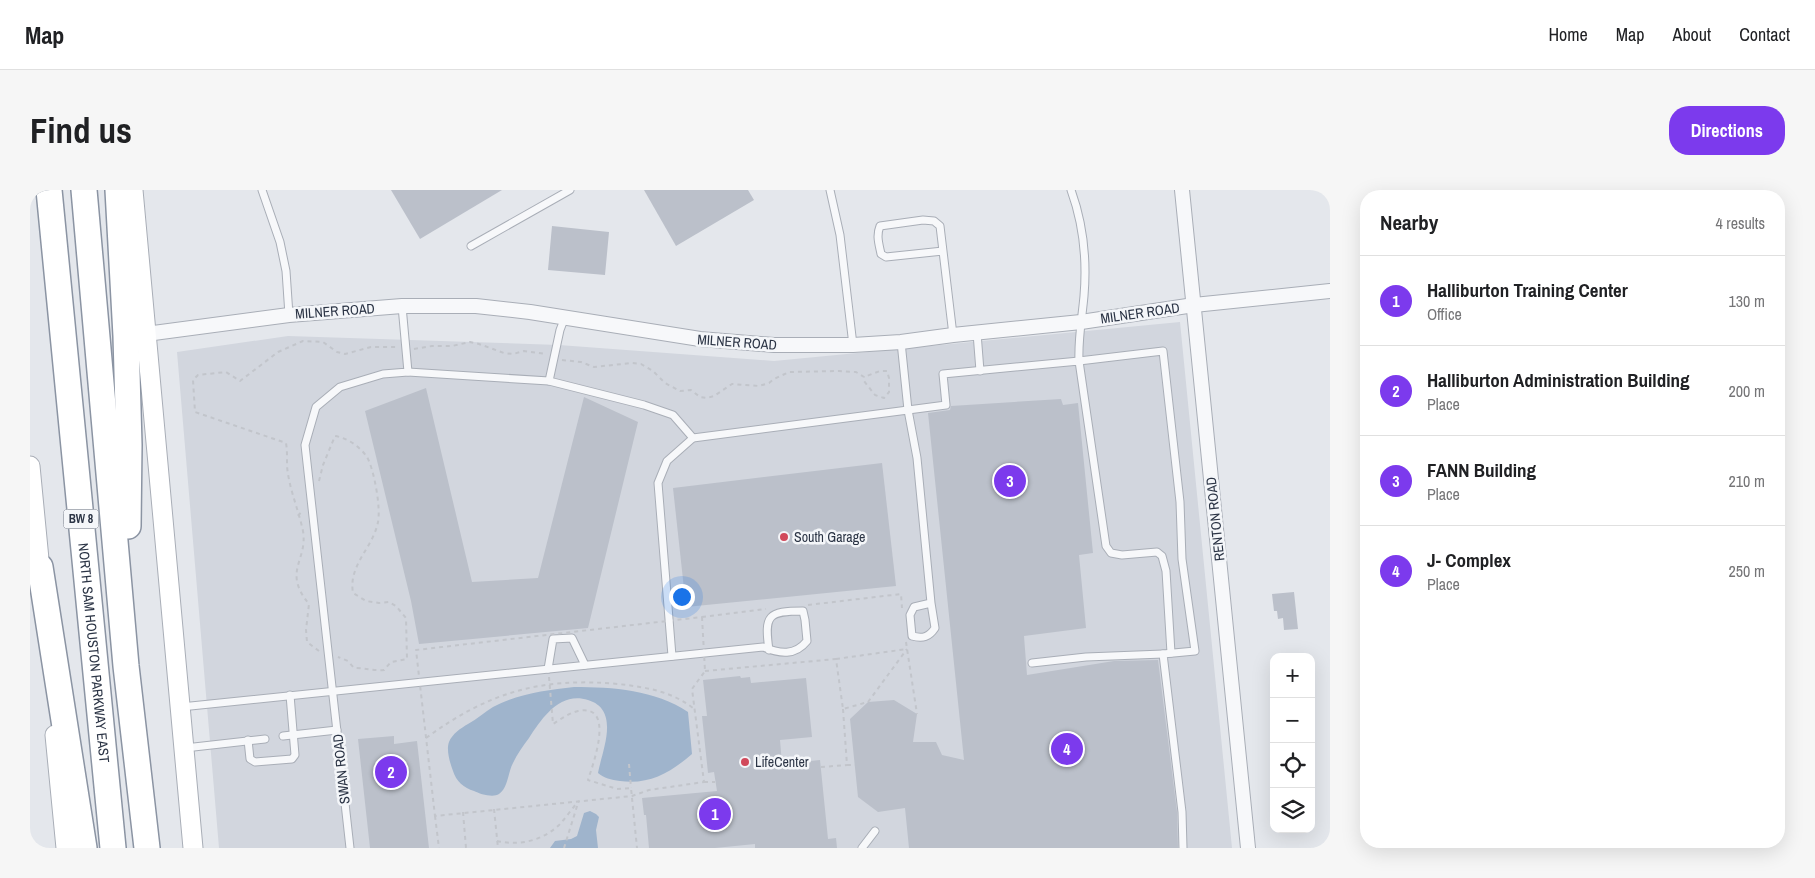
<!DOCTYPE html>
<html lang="en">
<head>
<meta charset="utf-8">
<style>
  body { margin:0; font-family:"Archivo Narrow",sans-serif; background:#f6f6f6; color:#202124 }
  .controls { position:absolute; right:15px; bottom:15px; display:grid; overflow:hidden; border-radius:10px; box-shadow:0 5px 20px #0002 }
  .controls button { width:45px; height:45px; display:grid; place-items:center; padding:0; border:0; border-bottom:1px solid #e0e0e0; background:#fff; color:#202124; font:25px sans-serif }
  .you { position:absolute; left:651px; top:406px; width:18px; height:18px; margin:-12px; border:4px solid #fff; border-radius:50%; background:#1a73e8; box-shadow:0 0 0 8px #1a73e833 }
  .badge { display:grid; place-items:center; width:32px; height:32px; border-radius:50%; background:#7c3aed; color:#fff; font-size:16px; font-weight:700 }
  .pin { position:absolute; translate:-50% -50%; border:2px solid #fff; box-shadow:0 1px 5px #0006 }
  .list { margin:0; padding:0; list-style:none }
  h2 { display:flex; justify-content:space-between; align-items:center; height:65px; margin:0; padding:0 20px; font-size:21px }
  h2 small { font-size:16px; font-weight:400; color:#757577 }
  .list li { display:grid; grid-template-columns:32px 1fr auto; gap:15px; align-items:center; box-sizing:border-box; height:90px; padding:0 20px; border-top:1px solid #e0e0e0 }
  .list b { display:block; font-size:19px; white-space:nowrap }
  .list p { margin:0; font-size:16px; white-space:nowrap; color:#757577 }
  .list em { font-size:16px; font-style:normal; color:#757577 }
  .icon { flex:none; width:28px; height:28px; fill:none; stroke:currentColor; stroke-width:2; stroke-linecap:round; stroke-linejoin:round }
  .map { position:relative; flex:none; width:1300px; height:658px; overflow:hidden; border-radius:20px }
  header { display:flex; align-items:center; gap:30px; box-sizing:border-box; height:70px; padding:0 25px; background:#fff; border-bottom:1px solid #e0e0e0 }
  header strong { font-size:24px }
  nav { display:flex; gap:28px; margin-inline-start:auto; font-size:18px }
  .intro { display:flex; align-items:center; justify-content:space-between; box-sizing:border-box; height:120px; padding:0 30px }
  h1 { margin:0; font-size:35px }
  .button { padding:12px 22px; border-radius:20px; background:#7c3aed; color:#fff; font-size:18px; font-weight:700 }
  main { display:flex; gap:30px; padding:0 30px }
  aside { flex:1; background:#fff; border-radius:20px; box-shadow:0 5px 20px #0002 }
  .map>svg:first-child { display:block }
  .built { fill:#d2d6de }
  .water { fill:#9fb4cc }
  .building { fill:#bbc0ca }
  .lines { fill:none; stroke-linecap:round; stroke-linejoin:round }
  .service-casing { stroke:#a9aeb7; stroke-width:9 }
  .minor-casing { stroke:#a9aeb7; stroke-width:16 }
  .secondary-casing { stroke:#a9aeb7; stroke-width:21 }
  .motorway-casing { stroke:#8b94a3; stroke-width:28 }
  .path { stroke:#c2c5cb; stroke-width:2; stroke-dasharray:4 4; stroke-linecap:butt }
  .service { stroke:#f7f8fa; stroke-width:7 }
  .minor { stroke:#f7f8fa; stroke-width:14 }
  .secondary { stroke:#fff; stroke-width:19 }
  .motorway { stroke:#fff; stroke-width:25 }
  .poi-dot { fill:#d1495b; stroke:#f4f6f9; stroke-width:2 }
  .labels { text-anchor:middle; stroke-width:5; stroke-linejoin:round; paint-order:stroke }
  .shield { fill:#f4f6f9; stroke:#676e7b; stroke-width:1 }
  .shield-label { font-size:12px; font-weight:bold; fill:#2b3445 }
  .street-label { font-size:14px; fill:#2b3445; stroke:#f4f6f9 }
  .poi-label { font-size:14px; fill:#2b3445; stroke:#f4f6f9; text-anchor:start }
</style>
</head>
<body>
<header>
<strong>Map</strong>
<nav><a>Home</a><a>Map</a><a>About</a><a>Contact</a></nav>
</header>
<div class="intro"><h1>Find us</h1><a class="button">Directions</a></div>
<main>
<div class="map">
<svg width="1300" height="658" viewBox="0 0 1300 658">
  <rect width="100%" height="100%" fill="#e4e7ec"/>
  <polygon class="built" points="1150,132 1202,658 189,658 147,162 258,146 529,155 744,171"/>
  <g class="water">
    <path d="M544 497C583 497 625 500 658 522L662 564C640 583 619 595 590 591 581 590 574 588 568 583 572 561 591 520 558 510 530 501 512 528 499 548 493 556 487 564 483 573 478 582 478 598 469 604 463 608 450 604 444 601 434 598 426 591 423 581 420 573 416 560 419 552 422 544 431 538 438 534 447 529 455 522 463 517 487 504 517 500 544 497Z"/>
    <polygon points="560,621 566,624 569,627 566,640 568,658 520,658 525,651 541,649 547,646 554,623"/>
  </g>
  <g class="building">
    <polygon points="361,0 472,0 390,49"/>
    <polygon points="614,0 718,0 724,10 646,56"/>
    <polygon points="522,36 579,42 575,85 518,80"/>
    <polygon points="396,198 442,392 508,388 554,207 608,232 558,438 389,454 381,411 335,221"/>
    <polygon points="1031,209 1033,215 1048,213 1063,363 1049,365 1056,438 994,446 997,485 1084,471 1128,470 1147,622 1148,658 879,658 875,618 848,622 828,607 820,529 838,512 864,510 887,524 883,552 906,552 912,565 934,570 898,223 920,220 921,216"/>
    <polygon points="852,273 866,396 656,417 643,298"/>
    <polygon points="1264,402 1268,439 1254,440 1253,428 1248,429 1247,421 1244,421 1242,404"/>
    <polygon points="710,486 711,488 720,487 721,493 776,488 782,547 750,550 752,574 790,570 798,649 806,648 807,658 725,658 725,654 685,658 619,658 616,625 614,625 612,608 687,601 684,582 678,583 672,526 677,526 673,490"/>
    <polygon points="364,546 364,554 387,551 399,658 340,658 328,549"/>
  </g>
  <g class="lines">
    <g class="service-casing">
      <g id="service">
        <polyline points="232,0 250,52 256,81 259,125"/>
        <polyline points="800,0 810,45 823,155"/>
        <path d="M1041 0C1053 33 1057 70 1054 106 1052 128 1048 149 1049 171L1133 161 1150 312 1152 369 1165 461 1133 464 1152 622 1153 658"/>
        <polyline points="441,56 540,0"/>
        <path d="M913 61 856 67 851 64C849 54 846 46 850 36L893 30 904 31 910 36 923 145"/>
        <polyline points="947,143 950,181"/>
        <polyline points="871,152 878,220 916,215 913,184 1049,171 1076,356 1081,363 1092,365 1127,362 1132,366 1136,381 1141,463"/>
        <polyline points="378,182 519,191 614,215 643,225 663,248"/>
        <polyline points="519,191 530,140 535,127"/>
        <path d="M642 466 628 293 637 271 663 248 878 220 887 268 901 413 884 417 880 425 882 446C893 449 899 447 905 438L901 413"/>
        <polyline points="1002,473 1056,467 1133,464"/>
        <polyline points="518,479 523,449 542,448 555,475"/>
        <path d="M151 517 733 457C750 464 765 466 777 451L775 430 773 421C738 421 734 425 739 460"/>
        <polyline points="253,546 307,540"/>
        <polyline points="218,550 220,569 225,572 262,569 265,565 260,505"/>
        <polyline points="155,558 235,549"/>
        <polyline points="320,658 275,255 286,217 310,197 353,184 378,182 372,116"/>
        <polyline points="832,658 845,641"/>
      </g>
    </g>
    <g class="minor-casing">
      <g id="minor">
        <polyline points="1152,0 1218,658"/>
        <polyline points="116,144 259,125 372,116 446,116 500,122 670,149 744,155 823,155 871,152 923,145 1051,132 1164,115 1300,101"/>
      </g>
    </g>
    <g class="secondary-casing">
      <g id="secondary">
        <polyline points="103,0 163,658"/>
        <polyline points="0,276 11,390"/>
        <polyline points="25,545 36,658"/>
      </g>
    </g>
    <g class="motorway-casing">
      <g id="motorway">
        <path id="s1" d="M19 0 83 658"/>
        <polyline points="54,0 96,476 117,658"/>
        <polyline points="88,0 96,146 99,255 98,336"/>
        <polyline points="10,377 54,658"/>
      </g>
    </g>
    <g class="path">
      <polyline points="384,159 402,156 422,156 440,152 449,154 474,163 483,164 494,161 516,164"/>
      <polyline points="532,170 551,172 564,177 602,173 611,174 623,181 635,193 650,201 661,200 670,207 677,208 684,206 702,194 729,196 739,193 744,189 759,182 809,181 826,182 834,187 834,191 845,205 854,208 859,202 859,188 857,181 850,181 834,187"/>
      <path d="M289 291 293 275 305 246C318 248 330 257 337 267 344 279 351 318 348 332 343 358 318 375 323 403L336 411 349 413 359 412 366 416 376 428 377 469 361 472 354 480C344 481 335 478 324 478L318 471 308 467"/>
      <polyline points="268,326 273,320"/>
      <polyline points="778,415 871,404 872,418"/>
      <polygon points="672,427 675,481 662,499 674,592 619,600 602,606 405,626 386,460"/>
      <polyline points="672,427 736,419"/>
      <polyline points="876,452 887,524"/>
      <path d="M289 461 277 452 276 440 279 414C252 381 278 371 273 341 269 322 261 303 258 284 256 274 258 264 256 253L165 222 163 190 168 185 196 182 210 191 248 162 273 151 293 152 307 162 315 164 341 157H367"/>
      <polyline points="806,469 877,459"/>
      <polyline points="675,481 806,469 813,519 838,512 877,459"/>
      <path d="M519 487 523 534C531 529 539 523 548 521 586 513 563 574 558 590L587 599 601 598 607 658"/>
      <polyline points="813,519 817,575 825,575"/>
      <path d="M396 548C459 502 511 487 588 494 615 497 641 501 663 518"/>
      <polyline points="599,574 601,598"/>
      <polyline points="791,577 817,575"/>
      <polyline points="674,592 685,592"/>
      <polyline points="464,619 468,658"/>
      <polyline points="433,622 436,658"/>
      <polyline points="405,626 409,658"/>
      <path d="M467 651C489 656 512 651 529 635 536 628 542 618 549 611"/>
      <polyline points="534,658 548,613"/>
    </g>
    <use href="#service" class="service"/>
    <use href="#minor" class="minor"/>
    <use href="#secondary" class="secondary"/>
    <use href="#motorway" class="motorway"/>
  </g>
  <g class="poi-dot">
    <circle cx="754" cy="347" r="5"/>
    <circle cx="715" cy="572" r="5"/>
  </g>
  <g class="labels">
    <rect class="shield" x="33.5" y="319.5" width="35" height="19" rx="4"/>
    <g class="shield-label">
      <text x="51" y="333">BW 8</text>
    </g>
    <g class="street-label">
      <text transform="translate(305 121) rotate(-4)" y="5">MILNER ROAD</text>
      <text transform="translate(1110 123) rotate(-8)" y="5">MILNER ROAD</text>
      <text transform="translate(707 152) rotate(4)" y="5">MILNER ROAD</text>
      <text transform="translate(1185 329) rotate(-96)" y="5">RENTON ROAD</text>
      <text dy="5" stroke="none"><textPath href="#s1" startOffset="465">NORTH SAM HOUSTON PARKWAY EAST</textPath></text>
      <text transform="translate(311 579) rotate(-96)" y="5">SWAN ROAD</text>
    </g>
    <g class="poi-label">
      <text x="764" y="352">South Garage</text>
      <text x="725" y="577">LifeCenter</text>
    </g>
  </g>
</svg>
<div class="controls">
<button>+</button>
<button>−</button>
<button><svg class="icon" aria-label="locate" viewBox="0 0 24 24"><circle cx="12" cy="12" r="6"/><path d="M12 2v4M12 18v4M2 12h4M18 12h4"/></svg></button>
<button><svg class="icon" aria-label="layers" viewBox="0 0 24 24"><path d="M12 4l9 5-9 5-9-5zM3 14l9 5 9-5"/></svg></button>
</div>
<div class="you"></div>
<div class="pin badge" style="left:685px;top:624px">1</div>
<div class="pin badge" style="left:361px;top:582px">2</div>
<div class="pin badge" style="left:980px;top:291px">3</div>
<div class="pin badge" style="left:1037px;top:559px">4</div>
</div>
<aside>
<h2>Nearby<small>4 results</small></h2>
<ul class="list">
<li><span class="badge">1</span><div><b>Halliburton Training Center</b><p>Office</p></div><em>130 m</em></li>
<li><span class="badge">2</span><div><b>Halliburton Administration Building</b><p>Place</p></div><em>200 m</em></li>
<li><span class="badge">3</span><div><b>FANN Building</b><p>Place</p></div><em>210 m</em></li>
<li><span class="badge">4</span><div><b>J- Complex</b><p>Place</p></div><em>250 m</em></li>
</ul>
</aside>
</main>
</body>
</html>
